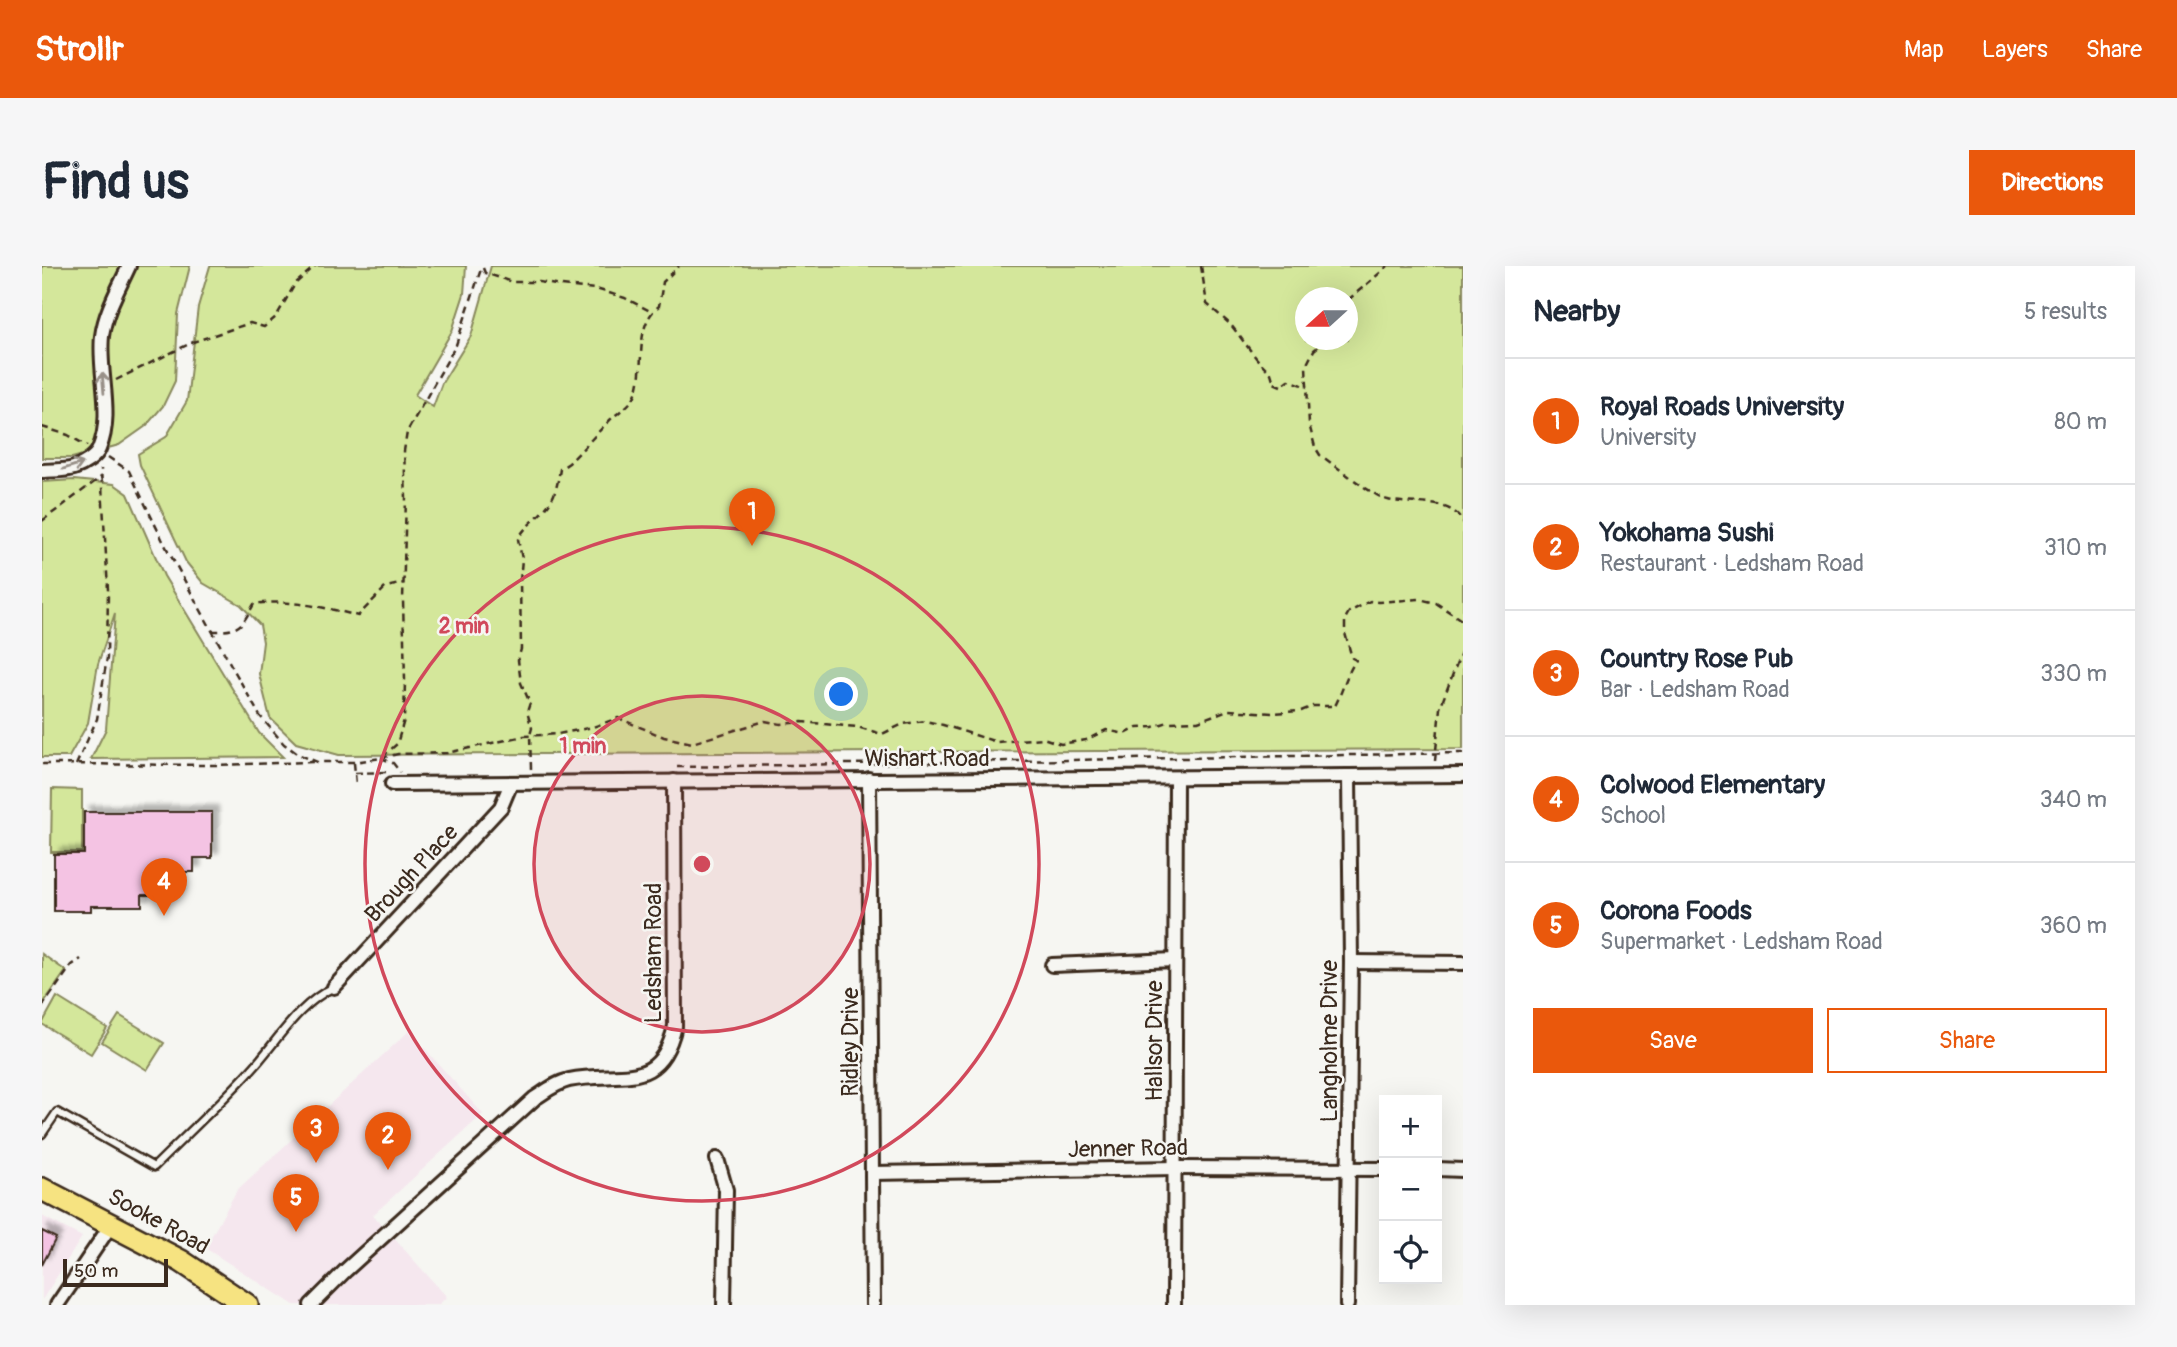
<!DOCTYPE html>
<html lang="en">
<head>
<meta charset="utf-8">
<style>
  body { margin:0; font-family:Pangolin,sans-serif; background:#f6f6f7; color:#1f2937 }
  .controls { position:absolute; right:21px; bottom:21px; display:grid; overflow:hidden; border-radius:0px; box-shadow:0 7px 28px #0002 }
  .controls button { width:63px; height:63px; display:grid; place-items:center; padding:0; border:0; border-bottom:2px solid #e0e1e3; background:#fff; color:#1f2937; font:35px sans-serif }
  .compass { position:absolute; left:1253px; top:21px; width:63px; height:63px; border-radius:50%; background:#fff; box-shadow:0 7px 28px #0002; rotate:249deg }
  .scale { position:absolute; left:21px; bottom:18px; width:105px; box-sizing:border-box; padding-left:7px; border:4px solid #3b2a1e; border-top:0; font-size:19px; line-height:24px; white-space:nowrap; color:#3b2a1e; -webkit-text-stroke:5px #f6f6f2; paint-order:stroke }
  .you { position:absolute; left:800px; top:429px; width:24px; height:24px; margin:-18px; border:5px solid #fff; border-radius:50%; background:#1a73e8; box-shadow:0 0 0 10px #1a73e833 }
  .badge { display:grid; place-items:center; width:46px; height:46px; border-radius:50%; background:#ea580c; color:#fff; font-size:23px; font-weight:700 }
  .pin { position:absolute; translate:-50% -58px; filter:drop-shadow(0 2px 4px #0008) }
  .pin::after { content:''; position:absolute; top:37px; width:24px; height:21px; background:inherit; clip-path:polygon(0 0,100% 0,50% 100%) }
  .list { margin:0; padding:0; list-style:none }
  h2 { display:flex; justify-content:space-between; align-items:center; height:91px; margin:0; padding:0 28px; font-size:30px }
  h2 small { font-size:23px; font-weight:400; color:#747a83 }
  .list li { display:grid; grid-template-columns:46px 1fr auto; gap:21px; align-items:center; box-sizing:border-box; height:126px; padding:0 28px; border-top:2px solid #e0e1e3 }
  .list b { display:block; font-size:26px; white-space:nowrap }
  .list p { margin:0; font-size:23px; white-space:nowrap; color:#747a83 }
  .list em { font-size:23px; font-style:normal; color:#747a83 }
  .actions { display:flex; gap:14px; padding:21px 28px }
  .actions a { flex:1; padding:16px 0; border:2px solid #ea580c; border-radius:0px; text-align:center; font-size:24px; color:#ea580c }
  .actions .main { background:#ea580c; color:#fff }
  .icon { flex:none; width:38px; height:38px; fill:none; stroke:currentColor; stroke-width:2; stroke-linecap:round; stroke-linejoin:round }
  .map { position:relative; flex:none; width:1421px; height:1039px; overflow:hidden; border-radius:0px }
  header { display:flex; align-items:center; gap:42px; box-sizing:border-box; height:98px; padding:0 35px; background:#ea580c; color:#fff }
  header strong { font-size:33px }
  nav { display:flex; gap:38px; margin-inline-start:auto; font-size:24px }
  .intro { display:flex; align-items:center; justify-content:space-between; box-sizing:border-box; height:168px; padding:0 42px }
  h1 { margin:0; font-size:49px }
  .button { padding:18px 32px; border-radius:0px; background:#ea580c; color:#fff; font-size:24px; font-weight:700 }
  main { display:flex; gap:42px; padding:0 42px }
  aside { flex:1; background:#fff; border-radius:0px; box-shadow:0 7px 28px #0002 }
  .map>svg:first-child { display:block }
  .built { fill:#f5e7ee }
  .green { fill:#d4e79b; stroke:#88885c; stroke-width:2; fill-rule:evenodd }
  .building { fill:#f4c3e3; stroke:#3b2a1e; stroke-width:2; filter:url(#shadow) }
  .lines { fill:none; stroke-linecap:round; stroke-linejoin:round }
  .service-casing { stroke:#3b2a1e; stroke-width:11 }
  .minor-casing { stroke:#3b2a1e; stroke-width:18 }
  .primary-casing { stroke:#3b2a1e; stroke-width:26 }
  .path { stroke:#3b2a1e; stroke-width:2.5; stroke-dasharray:7 5; stroke-linecap:butt }
  .service { stroke:#f6f6f2; stroke-width:6 }
  .minor { stroke:#f6f6f2; stroke-width:12 }
  .primary { stroke:#f6e381; stroke-width:21 }
  .oneway { stroke:#989088 }
  .ring { fill:none; stroke:#d1495b; stroke-width:3.5 }
  .labels { text-anchor:middle; stroke-width:5; stroke-linejoin:round; paint-order:stroke }
  .street-label { font-size:23px; fill:#3b2a1e; stroke:#f6f6f2 }
  .centre { fill:#d1495b; stroke:#f6f6f2; stroke-width:3.5 }
  .ring-label { font-size:21px; text-anchor:middle; font-weight:bold; fill:#d1495b; stroke:#f6f6f2; stroke-width:5; stroke-linejoin:round; paint-order:stroke }
</style>
</head>
<body>
<header>
<strong>Strollr</strong>
<nav><a>Map</a><a>Layers</a><a>Share</a></nav>
</header>
<div class="intro"><h1>Find us</h1><a class="button">Directions</a></div>
<main>
<div class="map">
<svg width="1421" height="1039" viewBox="0 0 1421 1039">
  <defs>
    <filter id="shadow"><feDropShadow dx="6" dy="-6" stdDeviation="2" flood-color="#0004"/></filter>
  </defs>
  <rect width="100%" height="100%" fill="#f6f6f2"/>
  <filter id="ink" filterUnits="userSpaceOnUse"><feTurbulence type="fractalNoise" baseFrequency=".0143" numOctaves="2"/><feDisplacementMap in="SourceGraphic" scale="14" xChannelSelector="R" yChannelSelector="G"/><feConvolveMatrix kernelMatrix="1 2 1 2 8 2 1 2 1" color-interpolation-filters="sRGB"/></filter>
  <g filter="url(#ink)">
    <g class="built">
      <polygon points="367,765 441,848 331,949 405,1031 396,1039 252,1039 163,982 195,924"/>
      <polygon points="0,950 40,971 0,1034"/>
    </g>
    <g class="green">
      <polygon points="0,0 148,0 136,48 133,115 121,140 104,160 77,179 30,192 0,192"/>
      <path d="M168 0H424L422 28 410 65 373 129 391 141 400 117 429 70 449 0H1421V483L297 489 254 477 228 452 217 408 221 376 218 359 199 339 161 317 144 296 98 199 96 188 124 171 145 135 156 41ZM1264 32H1306V74H1264Z"/>
      <polygon points="32,214 72,218 86,228 122,310 217,467 241,491 49,493 64,463 73,347 56,398 46,457 27,491 0,491 0,216"/>
      <polygon points="10,523 40,524 40,586 9,586"/>
      <polygon points="0,688 24,705 0,739"/>
      <polygon points="15,731 65,762 49,788 0,758"/>
      <polygon points="77,749 122,777 105,804 60,776"/>
    </g>
    <g class="building">
      <polygon points="42,546 170,546 170,592 152,592 152,606 136,606 136,629 100,629 100,640 49,640 49,645 12,645 12,588 42,588"/>
      <polygon points="0,965 14,972 0,999"/>
    </g>
    <g class="lines">
      <g class="service-casing">
        <path id="service" d="M0 868 15 846 112 901C144 869 178 838 208 805 235 776 255 739 292 721"/>
      </g>
      <g class="minor-casing">
        <g id="minor">
          <path d="M0 205C10 204 23 205 32 202 41 199 54 191 57 183 72 148 56 107 60 70 63 46 77 22 87 0"/>
          <polyline points="827,513 831,1039"/>
          <polyline points="350,518 1421,509"/>
          <polyline points="1309,696 1421,697"/>
          <polyline points="1010,699 1133,694"/>
          <polyline points="292,721 459,541 469,517"/>
          <polyline points="675,893 684,924 682,1039"/>
          <polyline points="1395,903 1421,904"/>
          <polyline points="830,907 1134,902 1342,903"/>
          <polyline points="15,1039 69,959"/>
          <path d="M269 1039 304 1004 493 832C504 825 514 817 527 814 577 803 617 828 633 760L632 515"/>
          <polyline points="1132,1039 1134,512"/>
          <polyline points="1305,1039 1309,696 1307,511"/>
        </g>
      </g>
      <g class="primary-casing">
        <polyline id="primary" points="0,923 139,995 205,1039"/>
      </g>
      <g class="path">
        <polyline points="1159,0 1165,38 1189,59 1215,93 1229,107 1232,117 1239,120 1247,114 1266,121"/>
        <polyline points="441,2 443,7 470,16 497,16 519,20 554,23 583,32 610,46"/>
        <polyline points="1306,34 1346,0"/>
        <path d="M1285 74 1272 84 1264 100 1267 158 1273 181 1278 189C1293 199 1332 231 1346 234 1369 240 1408 231 1421 256"/>
        <polyline points="74,114 151,76 208,57 222,61 234,51 253,18 273,0"/>
        <polyline points="0,161 26,169 45,180"/>
        <polyline points="66,191 87,205 123,279 189,399 218,450 242,478 256,488 275,496 312,496 339,492 355,478 362,454 363,415 361,334 364,232 362,185 365,166 414,79 440,0"/>
        <polyline points="0,255 59,211"/>
        <path d="M170 365C198 365 199 361 212 338 246 333 283 341 316 350L344 321 362 317"/>
        <path d="M339 492 356 488 405 487 482 470 516 468 551 461 576 452 622 471 650 477 723 455 739 458 760 456 815 461 840 468 861 458 883 455 901 459 955 476 1001 472 1019 478 1044 474 1064 464 1083 468 1095 462 1111 461 1126 456 1156 455 1186 444 1230 447 1259 445 1271 440H1293C1301 424 1304 409 1314 394L1310 392 1303 367V353L1307 346 1328 335 1336 336 1377 333 1394 337 1421 355"/>
        <polyline points="339,492 351,497 358,506"/>
        <polyline points="1393,495 1398,442 1421,381"/>
        <polyline points="312,497 314,518"/>
        <polyline points="0,498 174,499 271,496"/>
        <polyline points="34,499 55,453 65,392 66,324 59,203"/>
        <polyline points="635,501 1421,487"/>
        <path d="M489 503 488 469 490 462 485 446 488 437 479 417 476 394 479 383 478 315 480 293 476 273C484 259 496 252 506 239 514 229 516 215 518 203L527 197C541 183 554 168 568 154 577 145 589 140 594 127 604 100 591 60 617 40L621 16 637 0"/>
        <polyline points="313,507 345,506"/>
        <polyline points="0,741 30,699 39,693"/>
      </g>
      <use href="#service" class="service"/>
      <use href="#minor" class="minor"/>
      <use href="#primary" class="primary"/>
    </g>
    <defs><path id="oneway-shaft" d="M-6 0H5M1.5-3L5.5 0L1.5 3" fill="none" stroke-width="1.6" stroke-linecap="round" stroke-linejoin="round" transform="scale(1.75)"/></defs>
    <g class="oneway">
      <use href="#oneway-shaft" transform="translate(61 117) rotate(-95)"/>
      <use href="#oneway-shaft" transform="translate(31 200) rotate(-17)"/>
    </g>
  </g>
  <circle cx="660" cy="598" r="168" fill="#d1495b" fill-opacity=".12"/>
  <g class="ring">
    <circle cx="660" cy="598" r="168"/>
    <circle cx="660" cy="598" r="337"/>
  </g>
  <g class="labels">
    <g class="street-label">
      <text x="885" y="500">Wishart Road</text>
      <text transform="translate(369 607) rotate(-47)" y="8">Brough Place</text>
      <text transform="translate(611 687) rotate(-90)" y="8">Ledsham Road</text>
      <text transform="translate(1112 775) rotate(-90)" y="8">Hallsor Drive</text>
      <text transform="translate(1287 775) rotate(-90)" y="8">Langholme Drive</text>
      <text transform="translate(808 776) rotate(-90)" y="8">Ridley Drive</text>
      <text transform="translate(1086 882) rotate(-1)" y="8">Jenner Road</text>
      <text transform="translate(117 955) rotate(29)" y="8">Sooke Road</text>
    </g>
  </g>
  <circle cx="660" cy="598" r="10" class="centre"/>
  <g class="ring-label">
    <text x="422" y="367">2 min</text>
    <text x="541" y="487">1 min</text>
  </g>
</svg>
<div class="controls">
<button>+</button>
<button>−</button>
<button><svg class="icon" aria-label="locate" viewBox="0 0 24 24"><circle cx="12" cy="12" r="6"/><path d="M12 2v4M12 18v4M2 12h4M18 12h4"/></svg></button>
</div>
<svg class="compass" viewBox="-18 -18 36 36"><path d="M0-13l5 13h-10z" fill="#e53935"/><path d="M0 13l5-13h-10z" fill="#747a83"/></svg>
<div class="scale">50 m</div>
<div class="you"></div>
<div class="pin badge" style="left:710px;top:280px">1</div>
<div class="pin badge" style="left:346px;top:904px">2</div>
<div class="pin badge" style="left:274px;top:897px">3</div>
<div class="pin badge" style="left:122px;top:650px">4</div>
<div class="pin badge" style="left:254px;top:966px">5</div>
</div>
<aside>
<h2>Nearby<small>5 results</small></h2>
<ul class="list">
<li><span class="badge">1</span><div><b>Royal Roads University</b><p>University</p></div><em>80 m</em></li>
<li><span class="badge">2</span><div><b>Yokohama Sushi</b><p>Restaurant · Ledsham Road</p></div><em>310 m</em></li>
<li><span class="badge">3</span><div><b>Country Rose Pub</b><p>Bar · Ledsham Road</p></div><em>330 m</em></li>
<li><span class="badge">4</span><div><b>Colwood Elementary</b><p>School</p></div><em>340 m</em></li>
<li><span class="badge">5</span><div><b>Corona Foods</b><p>Supermarket · Ledsham Road</p></div><em>360 m</em></li>
</ul>
<div class="actions"><a class="main">Save</a><a>Share</a></div>
</aside>
</main>
</body>
</html>
